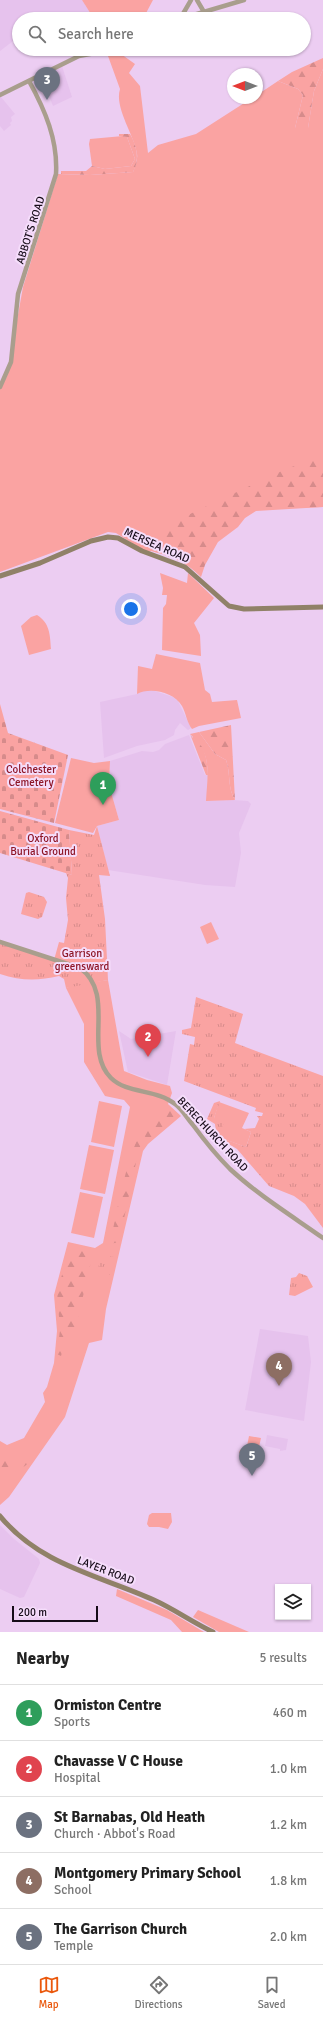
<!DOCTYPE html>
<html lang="en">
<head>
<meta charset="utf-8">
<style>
  body { margin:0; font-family:Signika,sans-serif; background:#f6f6f6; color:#222 }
  .controls { position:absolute; right:12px; bottom:12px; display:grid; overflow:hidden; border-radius:0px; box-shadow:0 1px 3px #0004 }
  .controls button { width:36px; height:36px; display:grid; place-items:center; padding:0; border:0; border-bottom:1px solid #e0e0e0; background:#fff; color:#222; font:20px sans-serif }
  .compass { position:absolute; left:227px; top:68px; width:36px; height:36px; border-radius:50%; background:#fff; box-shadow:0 1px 3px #0004; rotate:270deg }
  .scale { position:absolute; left:12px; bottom:10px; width:86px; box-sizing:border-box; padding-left:4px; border:2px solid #160b18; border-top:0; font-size:11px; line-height:14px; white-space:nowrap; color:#160b18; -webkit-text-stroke:3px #f5ddfb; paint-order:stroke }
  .you { position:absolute; left:131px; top:609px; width:14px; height:14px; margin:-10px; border:3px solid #fff; border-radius:50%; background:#1a73e8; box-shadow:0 0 0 6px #1a73e833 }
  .badge { display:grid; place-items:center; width:26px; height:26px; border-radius:50%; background:#ea580c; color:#fff; font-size:13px; font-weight:700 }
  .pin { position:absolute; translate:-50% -33px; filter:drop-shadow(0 1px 2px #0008) }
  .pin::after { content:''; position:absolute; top:21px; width:14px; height:12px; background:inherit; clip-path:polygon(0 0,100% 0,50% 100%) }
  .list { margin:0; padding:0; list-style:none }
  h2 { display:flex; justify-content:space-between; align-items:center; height:52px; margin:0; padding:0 16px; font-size:17px }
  h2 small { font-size:13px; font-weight:400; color:#767676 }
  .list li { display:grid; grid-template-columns:26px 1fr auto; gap:12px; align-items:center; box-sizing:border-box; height:56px; padding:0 16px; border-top:1px solid #e0e0e0 }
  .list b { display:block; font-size:15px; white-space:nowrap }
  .list p { margin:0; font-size:13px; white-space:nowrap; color:#767676 }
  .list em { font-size:13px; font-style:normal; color:#767676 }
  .icon { flex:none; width:22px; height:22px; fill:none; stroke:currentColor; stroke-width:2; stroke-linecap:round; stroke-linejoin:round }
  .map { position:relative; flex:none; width:323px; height:1632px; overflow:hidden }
  .search { position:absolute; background:#fff; box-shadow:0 1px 3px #0004; left:12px; right:12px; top:12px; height:44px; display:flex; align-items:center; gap:10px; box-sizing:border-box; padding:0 14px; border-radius:22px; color:#767676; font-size:15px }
  .sheet { height:332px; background:#fff }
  nav { display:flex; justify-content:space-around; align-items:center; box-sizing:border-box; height:56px; border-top:1px solid #e0e0e0; background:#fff; font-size:11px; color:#767676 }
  nav a { display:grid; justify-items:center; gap:2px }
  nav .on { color:#ea580c }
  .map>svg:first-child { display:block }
  .built { fill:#e6c2ed }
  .green { fill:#faa3a2 }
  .forest { fill:url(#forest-firs) }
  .cemetery { fill:url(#cemetery-stones) }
  .park { fill:url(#park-tufts) }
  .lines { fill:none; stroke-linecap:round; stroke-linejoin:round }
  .tertiary { stroke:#a99e8d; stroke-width:4.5 }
  .secondary { stroke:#908168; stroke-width:5 }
  .labels { text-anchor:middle; stroke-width:4; stroke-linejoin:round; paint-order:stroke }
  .street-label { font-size:11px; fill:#160b18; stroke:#f5ddfb }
  .park-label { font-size:11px; fill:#8e1627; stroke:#f5ddfb }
</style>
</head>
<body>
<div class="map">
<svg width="323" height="1632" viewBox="0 0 323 1632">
  <defs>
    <pattern id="forest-firs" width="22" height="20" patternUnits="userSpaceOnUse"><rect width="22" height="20" fill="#faa3a2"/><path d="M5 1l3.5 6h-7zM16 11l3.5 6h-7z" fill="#d68b8b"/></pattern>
    <pattern id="cemetery-stones" width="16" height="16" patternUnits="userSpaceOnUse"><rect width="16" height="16" fill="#faa3a2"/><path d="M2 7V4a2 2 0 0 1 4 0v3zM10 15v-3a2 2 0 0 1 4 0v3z" fill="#d68b8b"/></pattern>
    <pattern id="park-tufts" width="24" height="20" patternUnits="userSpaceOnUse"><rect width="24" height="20" fill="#faa3a2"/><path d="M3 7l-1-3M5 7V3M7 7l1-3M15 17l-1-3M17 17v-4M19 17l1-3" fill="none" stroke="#d68b8b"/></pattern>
  </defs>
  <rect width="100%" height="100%" fill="#eccdf2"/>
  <g class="built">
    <polygon points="0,0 82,0 94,19 19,19 19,40 13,41 0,51"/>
    <polygon points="62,66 72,97 53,106 42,78"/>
    <polygon points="0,97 1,97 15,114 11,117 12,121 10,123 11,125 4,131 0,126"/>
    <polygon points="144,690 152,690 173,697 178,701 191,728 188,730 180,723 175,730 174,735 165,740 137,746 104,758 100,702 137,694"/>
    <polygon points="189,735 205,775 208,775 207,801 233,800 248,801 251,804 239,833 241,853 235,887 205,885 108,870 97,826 119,820 109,785 110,761 142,751 153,752 159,750 165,744"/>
    <polygon points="119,1031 131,1039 176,1031 167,1085 128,1072"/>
    <polygon points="260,1329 308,1336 311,1362 304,1421 245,1410"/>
    <polygon points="267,1435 288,1439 286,1450 280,1451 280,1449 265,1446"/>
    <polygon points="0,1525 14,1539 39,1559 40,1563 24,1597 20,1598 0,1589"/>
  </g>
  <g class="green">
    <polygon points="82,0 153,0 145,15 117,19 94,19"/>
    <path d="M121 54 135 64 129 73 140 86 148 153 158 145 196 134 252 98H257V95L278 81 298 89 303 95 295 128H308L314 91 323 69V507L256 509 215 540 146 552 116 533 108 532 0 572V389L7 376 23 287 58 174 90 175 133 172C135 167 138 160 137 154 135 136 114 108 120 89L108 56Z"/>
    <polygon points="123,136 127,137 135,159 131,166 105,169 92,166 89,144 90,139"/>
    <polygon points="160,573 187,583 188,573 214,598 194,623 200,635 201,656 162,650 163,608 166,604 167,595 162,595 163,588"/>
    <path d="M37 615C50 623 50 635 51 649L29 655 21 626 31 617Z"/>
    <path d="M156 654 200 663 205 690 210 694 212 702 237 700 241 718 199 726 192 729C187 723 186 713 182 706 174 692 150 687 137 694L138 666 152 669Z"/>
    <path d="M199 732 215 754 226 760C231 774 227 787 235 800L206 801C207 779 213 752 192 738L193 737 190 734Z"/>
    <polygon points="71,758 94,763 110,761 109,785 119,820 97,826 93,833 55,823"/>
    <polygon points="211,922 219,939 207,944 200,927"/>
    <polygon points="108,980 124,1071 147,1080 170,1086 172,1093 168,1104 181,1116 148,1144 143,1151 106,1309 102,1340 89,1343 65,1417 9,1497 0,1505 0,1441 7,1445 24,1438 45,1402 43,1393 47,1387 54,1363 57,1331 54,1295 68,1242 95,1248 103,1243 130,1107 124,1100 105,1096 84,1062 84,1024 66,988 74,985"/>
    <polygon points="99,1101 122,1106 114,1147 91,1142"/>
    <polygon points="219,1102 249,1113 242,1128 251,1132 246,1147 218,1137 214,1118"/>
    <polygon points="89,1145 114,1150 105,1194 80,1189"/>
    <polygon points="80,1192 103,1197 94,1238 71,1233"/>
    <polygon points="152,1513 171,1513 172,1522 168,1529 159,1527 149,1527 147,1524 149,1515"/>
    <polygon points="117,1589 167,1610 204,1632 182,1632 171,1620 116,1596"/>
    <polygon points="198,1610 249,1632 219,1632 193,1617"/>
  </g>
  <g class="forest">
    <polygon points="323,58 323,69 314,91 308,128 295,128 303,95 298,89 278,81 292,72"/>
    <path d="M119 134H130C137 146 140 160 133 172L90 175 61 174V171H86L92 166 105 169 131 166 135 159 127 137 119 136Z"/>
    <path d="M323 458V507L256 511 245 518 238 527 218 542 205 565 201 577C184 560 170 556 147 550L157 534 173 522 288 468Z"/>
    <path d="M231 725 235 800C227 787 231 774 226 760L215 754 199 732Z"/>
    <path d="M190 734C192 739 196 739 199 743 207 752 207 764 208 775H206Z"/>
    <path d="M172 1108 176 1118 149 1139 144 1136 138 1153 119 1242 110 1244C116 1217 128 1146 145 1127 152 1118 162 1112 172 1108Z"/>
    <polygon points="70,1249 93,1253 75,1331 67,1335 61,1356 57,1354 60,1330 57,1291"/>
    <polygon points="3,1457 22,1461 27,1464 25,1466 8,1475 0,1486 0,1460"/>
  </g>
  <g class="cemetery">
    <polygon points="0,704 8,733 68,755 54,823 0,809"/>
    <polygon points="0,811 69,830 72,875 0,853"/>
  </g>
  <g class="park">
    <path d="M97 826 110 876 99 875 105 919 108 980 66 988 64 979 59 976C38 981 21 981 0 974V944L54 960 59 942 64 943 68 920 66 898 68 878 66 873 72 875 69 830 94 835Z"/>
    <polygon points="29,892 44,897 47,902 42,917 38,919 21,914 26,893"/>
    <polygon points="196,997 243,1014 235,1043 323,1076 323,1228 305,1204 294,1196 269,1186 237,1149 217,1137 215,1124 207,1119 214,1103 220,1101 214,1118 224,1122 219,1137 246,1147 251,1132 244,1129 255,1128 259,1119 257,1116 262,1116 263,1113 255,1111 256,1108 184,1081 190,1044 194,1045 195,1037 182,1034 182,1030 191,1028"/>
    <polygon points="101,1255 114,1257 109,1278 96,1279"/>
    <polygon points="299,1273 307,1276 313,1287 295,1296 289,1295 291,1278 296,1277"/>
    <polygon points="249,1436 261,1438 257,1456 239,1453 240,1450 247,1446"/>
  </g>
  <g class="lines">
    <g class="tertiary">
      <polyline points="197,0 204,12"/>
      <polyline points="180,19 244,0"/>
      <polyline points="180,19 191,0"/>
      <polyline points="0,95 79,56 117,49"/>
      <path d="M0 387 11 362 18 294 56 174C58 140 45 110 29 81"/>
      <path d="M0 942 80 968C117 995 82 1049 111 1078 127 1094 157 1089 175 1104 182 1109 187 1118 193 1125 204 1140 217 1156 230 1169 258 1195 292 1216 323 1238"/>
    </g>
    <g class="secondary">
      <polyline points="0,576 40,563 91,541 108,537 118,538 142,551 185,567 229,606 244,609 323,607"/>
      <path d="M0 1516C40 1565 98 1575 154 1600 174 1609 192 1622 213 1632"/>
    </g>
  </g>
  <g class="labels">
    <g class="street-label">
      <text transform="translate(30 230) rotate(-72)" y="4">ABBOT'S ROAD</text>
      <text transform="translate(157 545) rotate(24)" y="4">MERSEA ROAD</text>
      <text transform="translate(213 1134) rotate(47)" y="4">BERECHURCH ROAD</text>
      <text transform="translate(106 1570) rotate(21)" y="4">LAYER ROAD</text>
    </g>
    <g class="park-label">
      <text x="31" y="773">Colchester<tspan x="31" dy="13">Cemetery</tspan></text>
      <text x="43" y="842">Oxford<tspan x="43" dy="13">Burial Ground</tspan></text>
      <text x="82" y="957">Garrison<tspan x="82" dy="13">greensward</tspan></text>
    </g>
  </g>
</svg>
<div class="controls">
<button><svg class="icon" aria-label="layers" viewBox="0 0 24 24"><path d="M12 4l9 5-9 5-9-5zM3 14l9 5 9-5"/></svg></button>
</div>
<svg class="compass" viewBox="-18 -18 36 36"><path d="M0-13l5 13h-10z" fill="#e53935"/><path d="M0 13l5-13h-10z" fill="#767676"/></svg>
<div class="scale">200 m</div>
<div class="you"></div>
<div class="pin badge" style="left:103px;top:805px;background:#2e9e5b">1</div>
<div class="pin badge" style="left:148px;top:1057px;background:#e0444e">2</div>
<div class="pin badge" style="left:47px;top:100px;background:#6b7280">3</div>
<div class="pin badge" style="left:279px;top:1386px;background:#8d6e63">4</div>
<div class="pin badge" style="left:252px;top:1476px;background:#6b7280">5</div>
<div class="search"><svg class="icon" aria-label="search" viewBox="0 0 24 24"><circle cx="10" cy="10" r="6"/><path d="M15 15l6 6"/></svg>Search here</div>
</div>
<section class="sheet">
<h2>Nearby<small>5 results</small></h2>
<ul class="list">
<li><span class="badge" style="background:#2e9e5b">1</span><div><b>Ormiston Centre</b><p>Sports</p></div><em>460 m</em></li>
<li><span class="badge" style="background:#e0444e">2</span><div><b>Chavasse V C House</b><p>Hospital</p></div><em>1.0 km</em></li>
<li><span class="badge" style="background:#6b7280">3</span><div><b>St Barnabas, Old Heath</b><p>Church · Abbot's Road</p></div><em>1.2 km</em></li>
<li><span class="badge" style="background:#8d6e63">4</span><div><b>Montgomery Primary School</b><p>School</p></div><em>1.8 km</em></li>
<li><span class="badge" style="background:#6b7280">5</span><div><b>The Garrison Church</b><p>Temple</p></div><em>2.0 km</em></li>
</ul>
</section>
<nav>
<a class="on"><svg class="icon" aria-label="map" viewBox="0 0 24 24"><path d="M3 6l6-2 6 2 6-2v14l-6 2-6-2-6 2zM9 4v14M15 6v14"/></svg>Map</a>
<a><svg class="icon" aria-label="directions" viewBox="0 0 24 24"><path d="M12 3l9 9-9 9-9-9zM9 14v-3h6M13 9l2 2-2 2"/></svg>Directions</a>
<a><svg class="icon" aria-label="saved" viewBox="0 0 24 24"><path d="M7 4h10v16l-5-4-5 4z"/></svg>Saved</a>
</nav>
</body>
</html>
